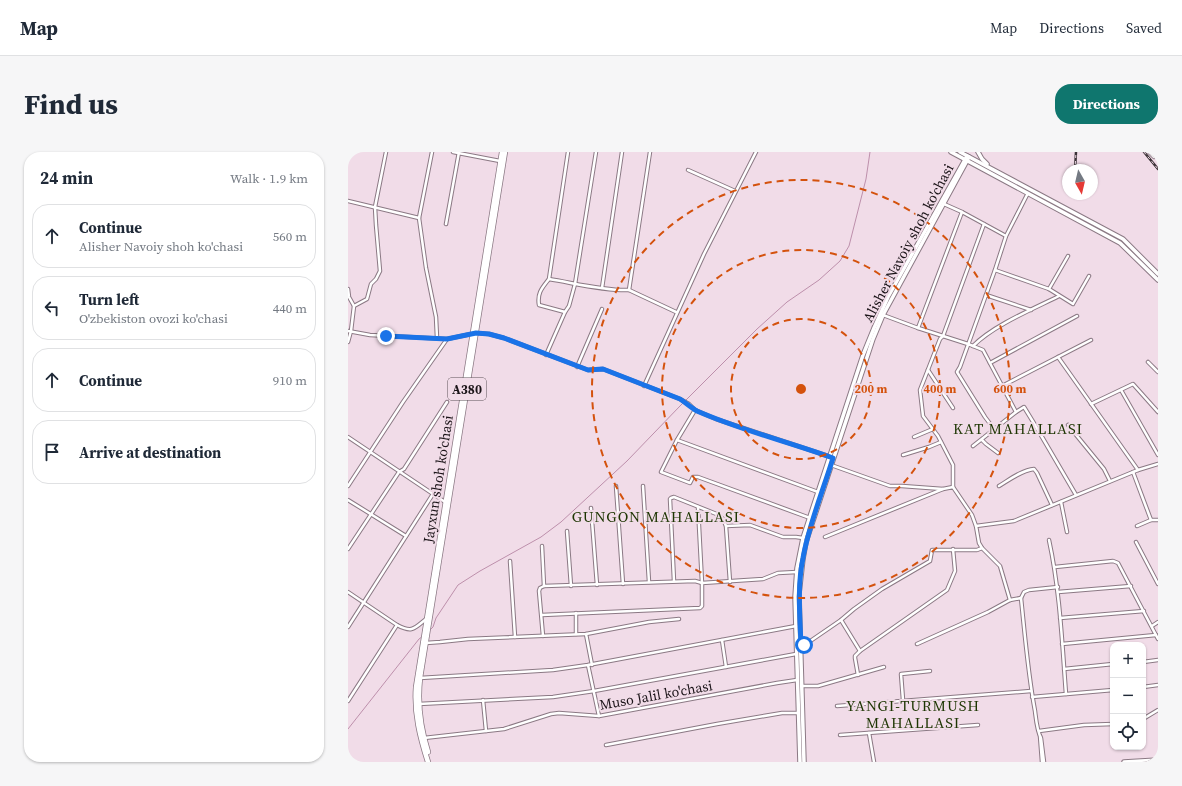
<!DOCTYPE html>
<html lang="en">
<head>
<meta charset="utf-8">
<style>
  body { margin:0; font-family:"Source Serif 4",serif; background:#f6f6f7; color:#1f2937 }
  .controls { position:absolute; right:12px; bottom:12px; display:grid; overflow:hidden; border-radius:8px; box-shadow:0 1px 3px #0004 }
  .controls button { width:36px; height:36px; display:grid; place-items:center; padding:0; border:0; border-bottom:1px solid #e0e1e3; background:#fff; color:#1f2937; font:20px sans-serif }
  .compass { position:absolute; left:714px; top:12px; width:36px; height:36px; border-radius:50%; background:#fff; box-shadow:0 1px 3px #0004; rotate:172deg }
  .stop { position:absolute; width:12px; height:12px; margin:-9px; border:3px solid #1a73e8; border-radius:50%; background:#fff }
  .stop.end { background:#1a73e8; border-color:#fff; box-shadow:0 1px 4px #0008 }
  .list { margin:0; padding:0; list-style:none }
  h2 { display:flex; justify-content:space-between; align-items:center; height:52px; margin:0; padding:0 16px; font-size:17px }
  h2 small { font-size:13px; font-weight:400; color:#747a83 }
  .list li { display:grid; grid-template-columns:26px 1fr auto; gap:12px; align-items:center; box-sizing:border-box; height:64px; margin:0 8px 8px; padding:0 8px; border:1px solid #e0e1e3; border-radius:16px }
  .list b { display:block; font-size:15px; white-space:nowrap }
  .list p { margin:0; font-size:13px; white-space:nowrap; color:#747a83 }
  .list em { font-size:13px; font-style:normal; color:#747a83 }
  .icon { flex:none; width:22px; height:22px; fill:none; stroke:currentColor; stroke-width:2; stroke-linecap:round; stroke-linejoin:round }
  .map { position:relative; flex:none; width:810px; height:610px; overflow:hidden; border-radius:16px }
  header { display:flex; align-items:center; gap:24px; box-sizing:border-box; height:56px; padding:0 20px; background:#fff; border-bottom:1px solid #e0e1e3 }
  header strong { font-size:19px }
  nav { display:flex; gap:22px; margin-inline-start:auto; font-size:14px }
  .intro { display:flex; align-items:center; justify-content:space-between; box-sizing:border-box; height:96px; padding:0 24px }
  h1 { margin:0; font-size:28px }
  .button { padding:10px 18px; border-radius:16px; background:#0f766e; color:#fff; font-size:14px; font-weight:700 }
  main { display:flex; gap:24px; padding:0 24px }
  aside { flex:1; background:#fff; border-radius:16px; box-shadow:0 1px 3px #0004 }
  .map>svg:first-child { display:block }
  .lines { fill:none; stroke-linecap:round; stroke-linejoin:round }
  .stream { stroke:#bd8fab; stroke-width:1 }
  .minor-casing { stroke:#8b7984; stroke-width:4.5 }
  .secondary-casing { stroke:#8b7984; stroke-width:5.5 }
  .trunk-casing { stroke:#8b7984; stroke-width:6 }
  .minor { stroke:#fff; stroke-width:2.5 }
  .secondary { stroke:#fff; stroke-width:3.5 }
  .trunk { stroke:#fff; stroke-width:4.5 }
  .rail-casing { stroke:#3b3237; stroke-width:2.5 }
  .rail { stroke:#f1dce8; stroke-width:1; stroke-dasharray:3; stroke-linecap:butt }
  .route { stroke:#1a73e8; stroke-width:5 }
  .ring { fill:none; stroke:#d4520d; stroke-width:2; stroke-dasharray:7 5 }
  .labels { text-anchor:middle; stroke-width:4; stroke-linejoin:round; paint-order:stroke }
  .shield { fill:#f1dce8; stroke:#5b5056; stroke-width:1 }
  .shield-label { font-size:13px; font-weight:bold; fill:#1b1418 }
  .street-label { font-size:14px; fill:#1b1418; stroke:#f1dce8 }
  .neighbourhood-label { font-size:15px; letter-spacing:1px; fill:#1d3502; stroke:#f1dce8 }
  .centre { fill:#d4520d; stroke:#f1dce8; stroke-width:2 }
  .ring-label { font-size:12px; text-anchor:middle; font-weight:bold; fill:#d4520d; stroke:#f1dce8; stroke-width:4; stroke-linejoin:round; paint-order:stroke }
</style>
</head>
<body>
<header>
<strong>Map</strong>
<nav><a>Map</a><a>Directions</a><a>Saved</a></nav>
</header>
<div class="intro"><h1>Find us</h1><a class="button">Directions</a></div>
<main>
<aside>
<h2>24 min<small>Walk · 1.9 km</small></h2>
<ul class="list">
<li><svg class="icon" aria-label="ahead" viewBox="0 0 24 24"><path d="M12 20V5M6 11l6-6 6 6"/></svg><div><b>Continue</b><p>Alisher Navoiy shoh ko'chasi</p></div><em>560 m</em></li>
<li><svg class="icon" aria-label="left" viewBox="0 0 24 24"><path d="M17 20v-9H6M10 6l-5 5 5 5"/></svg><div><b>Turn left</b><p>O'zbekiston ovozi ko'chasi</p></div><em>440 m</em></li>
<li><svg class="icon" aria-label="ahead" viewBox="0 0 24 24"><path d="M12 20V5M6 11l6-6 6 6"/></svg><div><b>Continue</b></div><em>910 m</em></li>
<li><svg class="icon" aria-label="arrive" viewBox="0 0 24 24"><path d="M6 21V4h12l-3 4 3 4H6"/></svg><div><b>Arrive at destination</b></div></li>
</ul>
</aside>
<div class="map">
<svg width="810" height="610" viewBox="0 0 810 610">
  <rect width="100%" height="100%" fill="#f1dce8"/>
  <g class="lines">
    <g class="stream">
      <polyline points="82,478 85,475 88,466 110,433 132,419 193,385 213,370 279,309 332,254 409,177 439,150 471,128 492,109 501,94 518,27 522,0"/>
      <polyline points="0,577 71,487 75,484"/>
    </g>
    <g class="minor-casing">
      <g id="minor">
        <polyline points="84,0 71,66 78,116 88,165 89,186"/>
        <polyline points="105,0 152,9"/>
        <polyline points="801,0 806,5"/>
        <polyline points="340,18 387,39"/>
        <polyline points="0,49 71,66"/>
        <polyline points="596,52 614,60 658,84"/>
        <polyline points="98,72 111,0"/>
        <polyline points="647,118 701,137 725,152 741,124"/>
        <path d="M201 127C226 131 256 139 281 138L328 160"/>
        <polyline points="254,136 274,0"/>
        <polyline points="0,137 1,145 6,154 3,179 0,190"/>
        <polyline points="701,137 720,104"/>
        <polyline points="281,138 302,0"/>
        <polyline points="638,143 683,158"/>
        <polyline points="6,154 19,147 23,132 28,127 32,119 28,73 27,55 38,0"/>
        <path d="M217 160 191 153C189 141 194 136 201 127L220 0"/>
        <polyline points="535,163 570,176 620,192 635,198 668,260"/>
        <polyline points="570,176 614,60"/>
        <polyline points="0,179 22,183 99,187 128,181 141,182 156,186 240,218 255,217 332,247 341,252 347,258 368,267 483,305"/>
        <path d="M625 194C646 173 685 157 711 144"/>
        <polyline points="198,203 217,160 221,154 227,132 248,0"/>
        <polyline points="710,205 790,318"/>
        <polyline points="800,210 810,220"/>
        <polyline points="642,211 729,164"/>
        <polyline points="229,215 254,157"/>
        <polyline points="580,218 605,256"/>
        <polyline points="296,234 356,102 408,0"/>
        <polyline points="654,234 743,188"/>
        <polyline points="773,238 810,303"/>
        <polyline points="743,252 785,232 810,260"/>
        <polyline points="347,258 329,288 313,320 342,331 345,325 350,325 462,366"/>
        <polyline points="720,273 756,317 762,329"/>
        <polyline points="646,277 637,265 609,220 612,215 647,118 658,84 680,41"/>
        <polyline points="0,285 97,350"/>
        <polyline points="566,285 585,277"/>
        <polyline points="329,288 470,340"/>
        <polyline points="634,288 638,292 650,301"/>
        <polyline points="625,294 668,260 676,255 687,273 728,343"/>
        <polyline points="555,303 581,295 593,290"/>
        <polyline points="483,313 542,334 554,334 595,337"/>
        <polyline points="785,320 803,368"/>
        <polyline points="0,334 55,250 99,187"/>
        <polyline points="268,334 275,432"/>
        <polyline points="295,334 301,430"/>
        <path d="M651 334C661 328 674 318 686 317L689 321 704 353"/>
        <polyline points="605,335 605,313 590,284 575,264 572,238 592,187 595,184 636,72"/>
        <polyline points="0,348 58,384"/>
        <polyline points="713,350 719,380"/>
        <polyline points="243,356 249,433"/>
        <polyline points="378,374 402,373 435,385 448,385 455,386"/>
        <polyline points="628,374 666,369 790,318 810,312"/>
        <polyline points="789,374 803,368 810,368"/>
        <polyline points="219,379 223,434"/>
        <polyline points="477,385 595,337 605,335 624,363 628,374 631,391 634,396 652,414 662,448"/>
        <path d="M701 388C712 439 714 490 718 542"/>
        <polyline points="788,390 810,432"/>
        <polyline points="194,394 196,434"/>
        <polyline points="0,397 51,320 56,317 99,250"/>
        <polyline points="162,409 167,485"/>
        <polyline points="707,415 765,409 770,411 810,487"/>
        <polyline points="326,429 322,347 323,346 326,345 371,363 375,367 378,374 382,430"/>
        <path d="M0 440 49 473C64 481 66 477 78 467"/>
        <polyline points="710,440 783,434"/>
        <polyline points="673,446 676,440 681,438 710,435"/>
        <polyline points="228,461 228,482"/>
        <polyline points="194,463 352,456 354,454 354,431 350,355"/>
        <polyline points="712,466 796,459"/>
        <polyline points="493,468 512,499"/>
        <polyline points="804,474 810,470"/>
        <polyline points="0,475 85,342"/>
        <polyline points="238,482 244,513"/>
        <polyline points="195,484 191,439 192,436 196,434 347,429 354,431 415,427 430,421 449,420"/>
        <polyline points="374,488 378,515"/>
        <polyline points="78,491 92,490 120,487 238,482 301,470 331,467"/>
        <path d="M569 492 640 460 662 448 673 446C677 484 680 522 687 559 688 567 689 579 693 586L696 610"/>
        <polyline points="714,492 808,483"/>
        <polyline points="453,494 458,492 493,468 506,457 534,437 582,409 584,398 629,398 634,396"/>
        <polyline points="795,510 810,508"/>
        <polyline points="240,513 251,564"/>
        <polyline points="716,517 765,512"/>
        <polyline points="510,523 507,506 507,504 512,499 599,438 607,419 605,397"/>
        <polyline points="72,526 205,518 240,513 448,474"/>
        <polyline points="454,534 470,534 536,515"/>
        <polyline points="795,535 810,533"/>
        <polyline points="684,545 765,538"/>
        <polyline points="135,548 138,579"/>
        <polyline points="555,548 553,522 582,519"/>
        <polyline points="0,549 49,473"/>
        <polyline points="71,552 205,545 246,539 448,502"/>
        <polyline points="489,554 683,539"/>
        <polyline points="795,567 810,558"/>
        <polyline points="691,579 736,573 765,572"/>
        <polyline points="521,581 526,610"/>
        <polyline points="492,583 630,573"/>
        <polyline points="692,584 694,610"/>
        <polyline points="76,586 156,577 203,562 211,561 251,564 429,531 449,528"/>
        <polyline points="258,593 369,572 434,561 450,561"/>
      </g>
    </g>
    <g class="secondary-casing">
      <g id="secondary">
        <polyline points="603,0 772,91 810,128"/>
        <polyline points="612,0 775,87 810,122"/>
        <polyline points="630,0 634,7 639,12"/>
        <polyline points="452,610 447,445 449,416 455,386 515,203 526,176 540,145 619,4"/>
        <polyline points="456,610 451,442 455,407 458,390 525,187 535,163 621,5"/>
        <polyline points="776,610 810,608"/>
      </g>
    </g>
    <g class="trunk-casing">
      <g id="trunk">
        <path d="M80 600C72 575 69 553 72 526L157 0"/>
        <path d="M80 610C72 585 66 561 68 535L154 0"/>
      </g>
    </g>
    <use href="#minor" class="minor"/>
    <use href="#secondary" class="secondary"/>
    <use href="#trunk" class="trunk"/>
    <g class="rail-casing">
      <g id="rail">
        <polyline points="796,0 810,17"/>
        <polyline points="727,18 728,0"/>
      </g>
    </g>
    <use href="#rail" class="rail"/>
  </g>
  <g class="lines">
    <path class="route" d="M38 184 99 187 128 181 141 182 156 186 240 218 255 217 332 247C338 251 344 256 349 259 392 278 441 290 485 306 475 339 461 372 455 406 449 435 452 465 453 494L456 493"/>
  </g>
  <g class="ring">
    <circle cx="453" cy="237" r="70"/>
    <circle cx="453" cy="237" r="139"/>
    <circle cx="453" cy="237" r="209"/>
  </g>
  <g class="labels">
    <rect class="shield" x="100" y="226" width="38" height="22" rx="3"/>
    <g class="shield-label">
      <text x="119" y="242">A380</text>
    </g>
    <g class="street-label">
      <text transform="translate(560 91) rotate(-62)" y="5">Alisher Navoiy shoh ko'chasi</text>
      <text transform="translate(90 327) rotate(-81)" y="5">Jayxun shoh ko'chasi</text>
      <text transform="translate(308 543) rotate(-10)" y="5">Muso Jalil ko'chasi</text>
    </g>
    <g class="neighbourhood-label">
      <text x="670" y="282">KAT MAHALLASI</text>
      <text x="308" y="370">GUNGON MAHALLASI</text>
      <text x="565" y="559">YANGI-TURMUSH<tspan x="565" dy="17">MAHALLASI</tspan></text>
    </g>
  </g>
  <circle cx="453" cy="237" r="6" class="centre"/>
  <g class="ring-label">
    <text x="523" y="241">200 m</text>
    <text x="592" y="241">400 m</text>
    <text x="662" y="241">600 m</text>
  </g>
</svg>
<div class="controls">
<button>+</button>
<button>−</button>
<button><svg class="icon" aria-label="locate" viewBox="0 0 24 24"><circle cx="12" cy="12" r="6"/><path d="M12 2v4M12 18v4M2 12h4M18 12h4"/></svg></button>
</div>
<svg class="compass" viewBox="-18 -18 36 36"><path d="M0-13l5 13h-10z" fill="#e53935"/><path d="M0 13l5-13h-10z" fill="#747a83"/></svg>
<div class="stop" style="left:456px;top:493px"></div>
<div class="stop end" style="left:38px;top:184px"></div>
</div>
</main>
</body>
</html>
